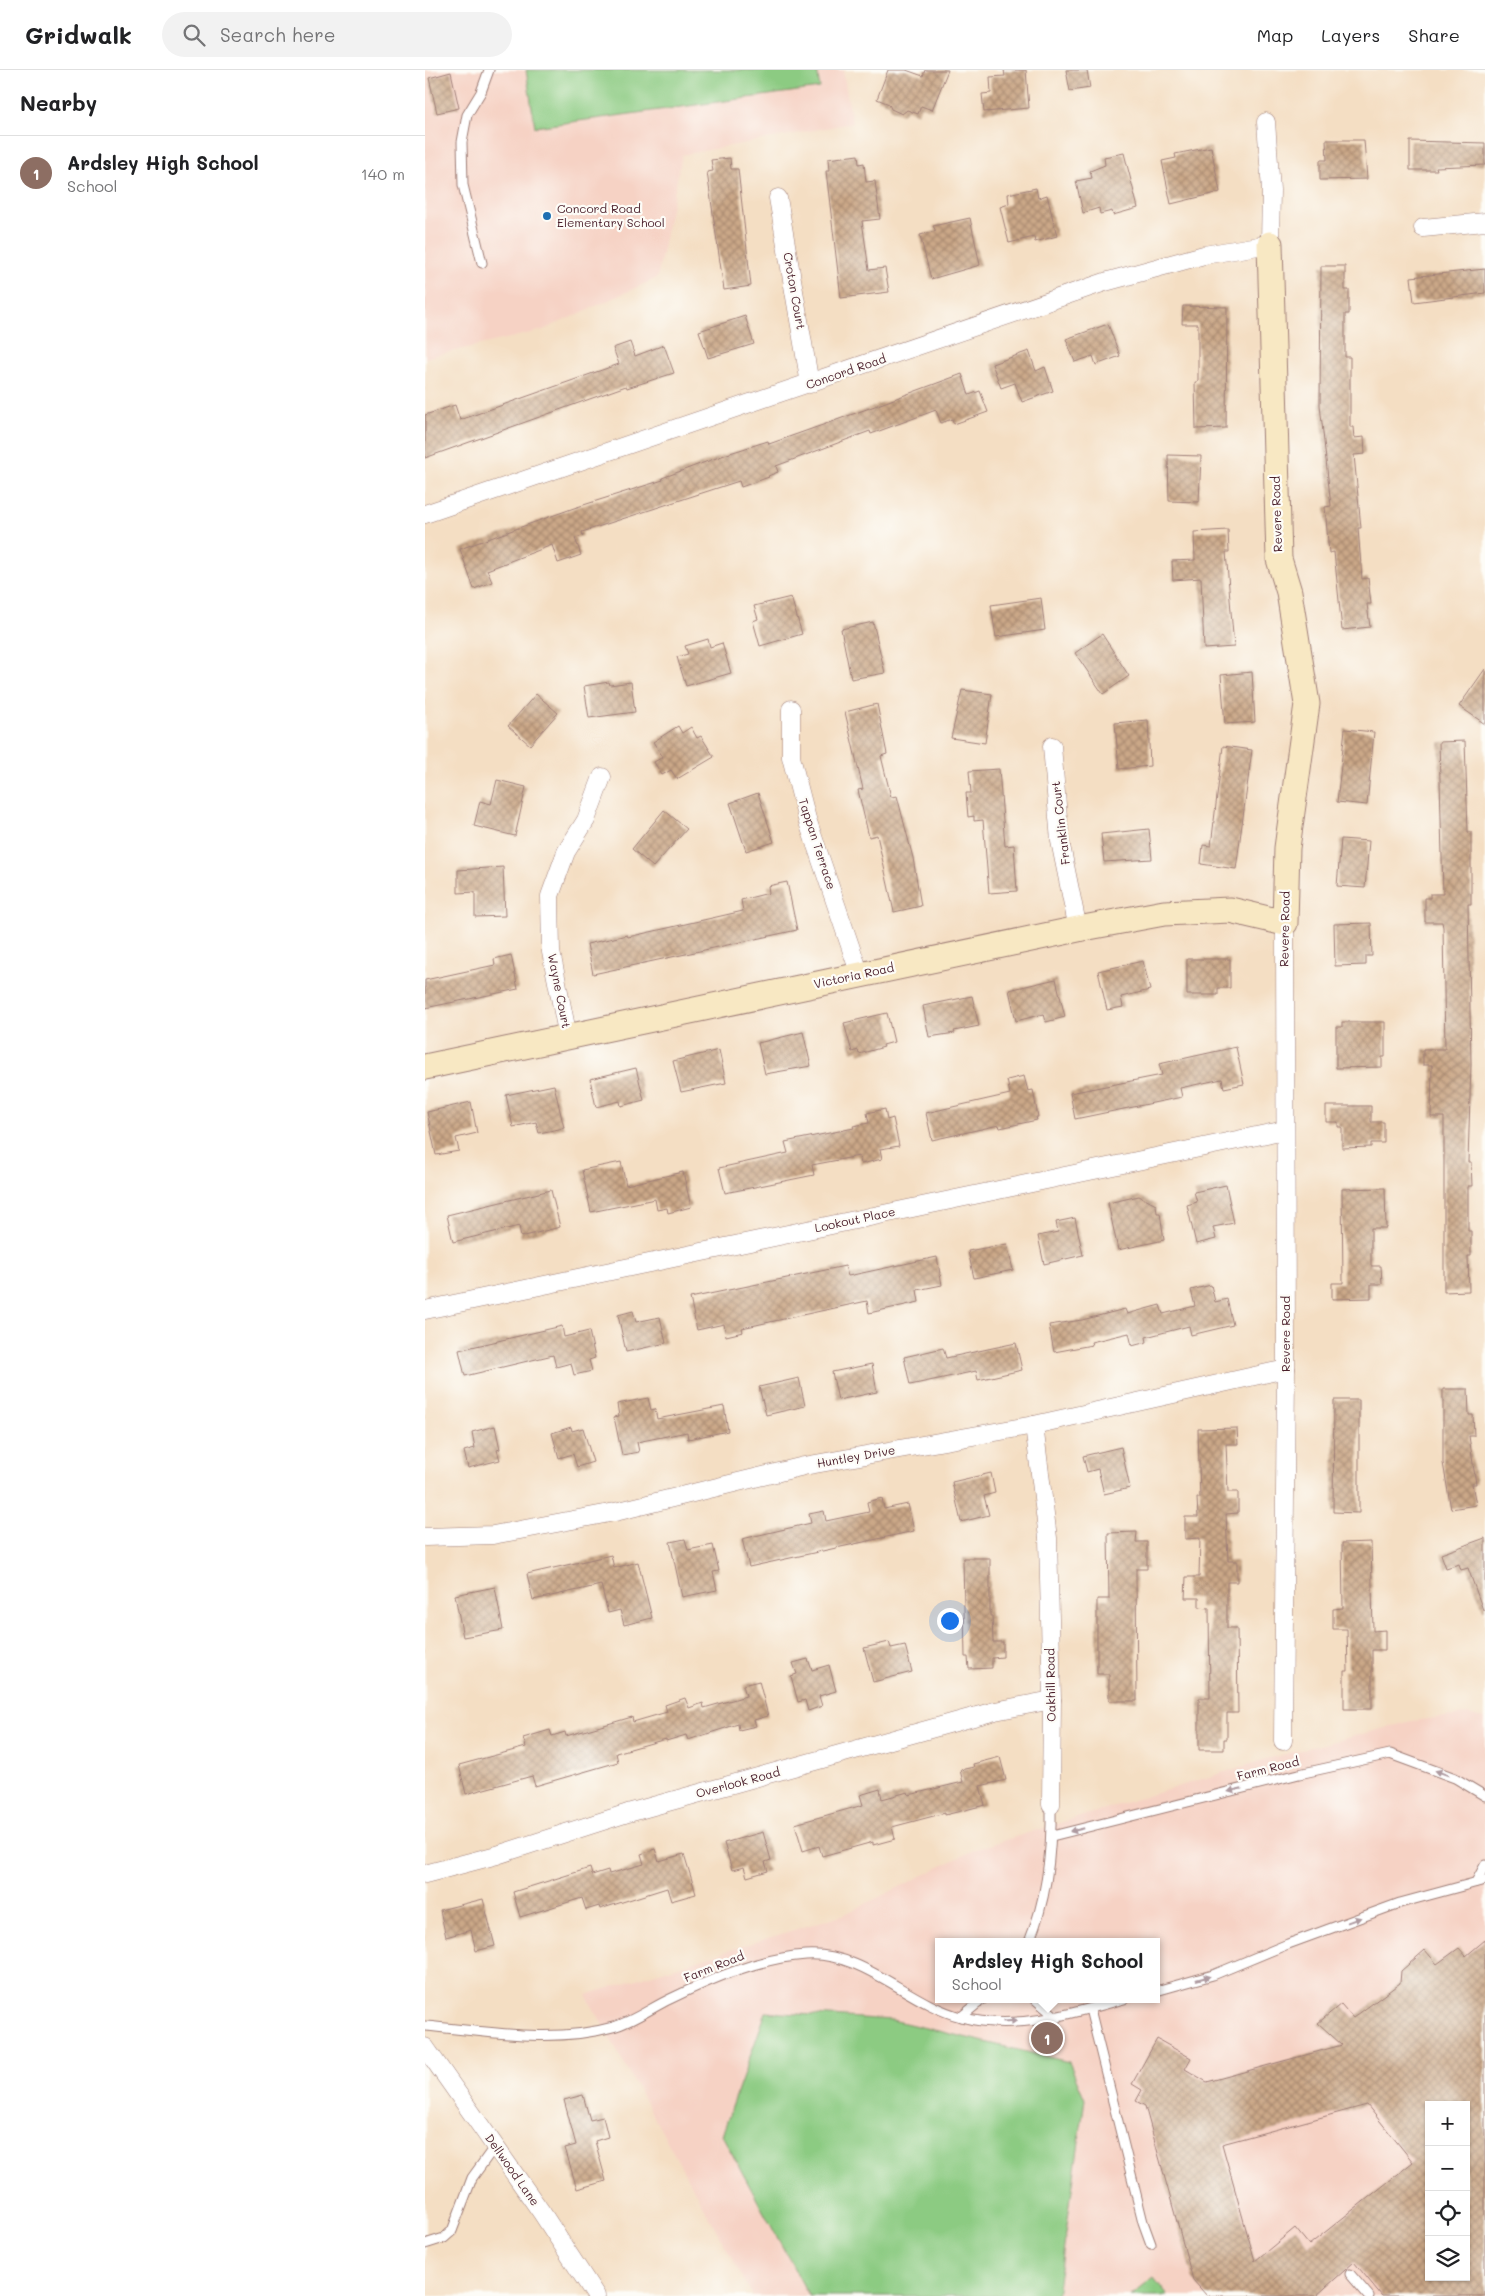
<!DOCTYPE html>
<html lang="en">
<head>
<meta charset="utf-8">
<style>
  body { margin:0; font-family:Mali,sans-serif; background:#f2f2f2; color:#202124 }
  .controls { position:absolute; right:15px; bottom:15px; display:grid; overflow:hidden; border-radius:0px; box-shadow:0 1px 4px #0004 }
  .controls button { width:45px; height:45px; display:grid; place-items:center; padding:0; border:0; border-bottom:1px solid #e0e0e0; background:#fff; color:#202124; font:25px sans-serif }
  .you { position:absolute; left:524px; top:1550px; width:18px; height:18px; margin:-12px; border:4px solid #fff; border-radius:50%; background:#1a73e8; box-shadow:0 0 0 8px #1a73e833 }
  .badge { display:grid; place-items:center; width:32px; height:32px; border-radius:50%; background:#111827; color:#fff; font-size:16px; font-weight:700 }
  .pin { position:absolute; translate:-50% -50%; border:2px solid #fff; box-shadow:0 1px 5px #0006 }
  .popup { position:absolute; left:510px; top:1868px; width:225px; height:65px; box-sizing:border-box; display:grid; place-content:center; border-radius:0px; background:#fff; filter:drop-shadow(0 1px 4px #0005); font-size:16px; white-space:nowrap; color:#757577 }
  .popup b { font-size:19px; color:#202124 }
  .popup::after { content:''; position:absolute; left:50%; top:100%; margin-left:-10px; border:10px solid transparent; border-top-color:#fff }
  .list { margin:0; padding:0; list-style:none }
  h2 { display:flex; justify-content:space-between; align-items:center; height:65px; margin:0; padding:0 20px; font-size:21px }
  h2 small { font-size:16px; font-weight:400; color:#757577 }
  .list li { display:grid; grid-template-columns:32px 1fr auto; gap:15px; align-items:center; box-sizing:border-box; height:75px; padding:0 20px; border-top:1px solid #e0e0e0 }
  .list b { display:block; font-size:19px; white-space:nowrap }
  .list p { margin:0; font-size:16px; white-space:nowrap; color:#757577 }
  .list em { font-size:16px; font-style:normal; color:#757577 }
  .icon { flex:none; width:28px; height:28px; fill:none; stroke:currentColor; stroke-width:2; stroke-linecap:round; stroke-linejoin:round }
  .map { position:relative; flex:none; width:1060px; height:2226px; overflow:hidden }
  header { display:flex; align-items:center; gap:30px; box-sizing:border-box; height:70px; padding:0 25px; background:#fff; border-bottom:1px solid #e0e0e0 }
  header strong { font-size:24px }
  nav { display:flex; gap:28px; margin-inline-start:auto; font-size:18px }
  .search { width:350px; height:45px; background:#f2f2f2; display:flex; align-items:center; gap:12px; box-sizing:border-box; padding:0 18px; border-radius:28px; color:#757577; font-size:19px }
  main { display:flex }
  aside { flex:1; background:#fff }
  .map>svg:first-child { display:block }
  .built { fill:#f6d2c4; fill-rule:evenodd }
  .green { fill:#8ccb82; stroke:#6b7556 }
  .building { fill:url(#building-cross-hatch); fill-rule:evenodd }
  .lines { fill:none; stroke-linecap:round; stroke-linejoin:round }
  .lane-casing { stroke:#9f7e77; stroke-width:11 }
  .street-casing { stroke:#9f7e77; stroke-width:19 }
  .secondary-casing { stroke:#9f7e77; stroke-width:27 }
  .lane { stroke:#fff; stroke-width:9 }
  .street { stroke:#fff; stroke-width:18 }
  .secondary { stroke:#f8e8c3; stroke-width:25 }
  .oneway { fill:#ae9aa0 }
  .poi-dot { fill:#1f6fb2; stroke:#fdfcf7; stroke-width:2 }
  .labels { text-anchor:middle; stroke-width:4.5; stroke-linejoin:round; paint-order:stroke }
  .poi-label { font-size:12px; fill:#4a1f2b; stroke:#fdfcf7; text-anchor:start }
  .street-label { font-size:12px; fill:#4a1f2b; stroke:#fdfcf7 }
</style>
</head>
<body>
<header>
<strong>Gridwalk</strong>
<div class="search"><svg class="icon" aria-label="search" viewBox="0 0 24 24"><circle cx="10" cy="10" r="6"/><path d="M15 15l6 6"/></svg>Search here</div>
<nav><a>Map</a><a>Layers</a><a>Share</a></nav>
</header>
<main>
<aside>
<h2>Nearby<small></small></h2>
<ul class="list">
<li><span class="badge" style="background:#8d6e63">1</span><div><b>Ardsley High School</b><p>School</p></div><em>140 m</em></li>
</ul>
</aside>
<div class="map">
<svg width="1060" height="2226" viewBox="0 0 1060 2226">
  <defs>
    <pattern id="building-cross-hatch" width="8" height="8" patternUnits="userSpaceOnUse" patternTransform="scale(1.25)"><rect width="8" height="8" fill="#cba888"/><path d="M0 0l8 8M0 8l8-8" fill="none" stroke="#a7886f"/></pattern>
  </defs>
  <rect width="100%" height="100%" fill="#fdfcf7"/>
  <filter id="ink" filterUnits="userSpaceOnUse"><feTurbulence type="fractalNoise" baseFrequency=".02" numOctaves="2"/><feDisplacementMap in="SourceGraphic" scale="10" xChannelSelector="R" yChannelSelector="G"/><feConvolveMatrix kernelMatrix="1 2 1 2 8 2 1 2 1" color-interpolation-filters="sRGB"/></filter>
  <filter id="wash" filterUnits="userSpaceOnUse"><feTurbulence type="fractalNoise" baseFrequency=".0096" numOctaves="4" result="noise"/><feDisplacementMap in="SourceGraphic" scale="20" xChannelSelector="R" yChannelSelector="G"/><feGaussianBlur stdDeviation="1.12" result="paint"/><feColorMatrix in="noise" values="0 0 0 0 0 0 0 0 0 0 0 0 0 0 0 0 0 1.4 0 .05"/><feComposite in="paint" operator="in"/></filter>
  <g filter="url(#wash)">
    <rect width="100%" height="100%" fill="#f4dec3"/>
    <g class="built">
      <polygon points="0,0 418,0 427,53 257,85 232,208 118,260 0,288"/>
      <path d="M1044 1644 1060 1649V2226H328L161 1925 420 1844 551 1779 845 1688 987 1651ZM513 1872H731V1929H513ZM1004 2035H1041V2207H1004Z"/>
    </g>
    <g class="green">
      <polygon points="101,0 392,0 395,18 110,57"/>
      <polygon points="341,1942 467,1950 644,1992 660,2029 632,2226 384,2226 297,2065"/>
      <polygon points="729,2208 743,2226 706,2226"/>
    </g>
    <g id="blocks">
      <g class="building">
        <polygon points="463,0 481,0 498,6 500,0 523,0 507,40 496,36 493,44 482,40 477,44 466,39 464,34 452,29"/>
        <polygon points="579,0 601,0 604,38 559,42 557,24 566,23 565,7 580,6"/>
        <polygon points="641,0 662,0 665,18 645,21"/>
        <polygon points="26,2 34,38 12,43 4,8"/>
        <polygon points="901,70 939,70 942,109 895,110 895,90 902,90"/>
        <polygon points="985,71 1060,73 1060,95 1011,97 1012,100 985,100"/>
        <polygon points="786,77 795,122 746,134 737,91 751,88 750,84"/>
        <polygon points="699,83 713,138 688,145 687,141 675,144 674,138 658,143 651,111 667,108 665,101 680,95 679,87"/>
        <polygon points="433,85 434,94 439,93 441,112 450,111 455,149 437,151 444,200 460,198 464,222 416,228 401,101 404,101 403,89"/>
        <polygon points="305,88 306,99 313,99 326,216 299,220 282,102 288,101 286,90"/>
        <polygon points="611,118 613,128 622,125 632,166 610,172 609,167 584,173 575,137 584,134 583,124"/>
        <polygon points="545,148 555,195 506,209 495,165 511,161 508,156"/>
        <polygon points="896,196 920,196 920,220 924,220 924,244 920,244 920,287 925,287 925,357 928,357 929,368 939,367 940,384 929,385 936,458 933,458 937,509 943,508 946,534 942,534 945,557 917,560 909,482 904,483 900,437 906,436 895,335"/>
        <polygon points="1060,199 1060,223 989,232 986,207"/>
        <polygon points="758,236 802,237 801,358 771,359 770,312 773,312 773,254 757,254"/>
        <polygon points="320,246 329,274 283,288 274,261"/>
        <polygon points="683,254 695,286 671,295 668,286 650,292 641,269"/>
        <polygon points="205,272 210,286 239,275 249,303 202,318 201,316 0,388 0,345 30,335 35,350 194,294 188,278"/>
        <polygon points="604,281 611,301 620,297 628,321 597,332 590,313 576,318 567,294"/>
        <polygon points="537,304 544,325 555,321 563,342 529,354 527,349 516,353 511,340 446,364 445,361 351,396 353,402 343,406 344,407 316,417 314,411 157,462 158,466 150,468 156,485 133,493 127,475 62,500 67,512 49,519 35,479 149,438 238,410 237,408 305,383 343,371 344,374 409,351"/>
        <polygon points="743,385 776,386 774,432 744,431"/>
        <polygon points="803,460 804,482 801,482 809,577 779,579 776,508 748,510 747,491 770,490 769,462"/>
        <polygon points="366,527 377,564 335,576 328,551 333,549 329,536"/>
        <polygon points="616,528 620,560 571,567 566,535"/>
        <polygon points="448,552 460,603 426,609 416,559"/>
        <polygon points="677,564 704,606 678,624 650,583"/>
        <polygon points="283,569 285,577 297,573 306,603 261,616 252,587 263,584 260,576"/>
        <polygon points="1060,599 1060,654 1034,636"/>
        <polygon points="827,602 830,652 800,654 796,605"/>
        <polygon points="184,612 185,615 206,612 210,642 164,648 159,616"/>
        <polygon points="537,620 567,624 560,673 526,668"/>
        <polygon points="111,624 133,643 105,675 83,656"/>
        <polygon points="452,634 462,684 456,686 466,727 472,726 488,788 496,836 469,842 452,765 444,767 433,720 438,719 420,642"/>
        <polygon points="723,650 725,696 694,699 690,653"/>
        <polygon points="253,656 257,663 266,657 272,668 276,666 289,687 252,709 246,700 237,705 229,692 238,687 228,672"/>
        <polygon points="920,659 949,662 942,735 912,732"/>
        <polygon points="1040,671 1043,762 1046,762 1046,834 1043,834 1046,994 1043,1092 1046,1092 1047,1116 1043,1116 1043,1161 1046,1161 1046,1186 1043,1186 1044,1221 1019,1222 1019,1047 1006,1047 1007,995 998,995 998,979 1020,979 1018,857 1017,852 1000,852 1000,828 1005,828 1005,824 1018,824 1014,672"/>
        <polygon points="798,676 827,680 811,799 776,794 778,775 786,776"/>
        <polygon points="574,699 580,776 589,775 592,821 564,823 558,750 549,751 549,746 543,747 541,723 546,723 544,701"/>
        <polygon points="72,710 101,717 90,766 49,756 55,731 66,734"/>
        <polygon points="333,723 349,772 321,781 305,733"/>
        <polygon points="239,740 262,759 228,797 207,779"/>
        <polygon points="724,759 727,789 679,792 676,764"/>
        <polygon points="916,769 944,771 940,818 912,816"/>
        <polygon points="78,797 80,846 50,847 50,822 33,823 33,800"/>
        <polygon points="362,812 372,860 168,904 162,874 202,865 203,867 318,841 316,830 344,823 343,816"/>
        <polygon points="946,853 947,886 941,886 941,895 910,896 909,854"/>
        <polygon points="86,885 93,919 0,938 0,910 70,895 69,889"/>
        <polygon points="762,889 805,889 805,918 793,918 793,925 762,925"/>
        <polygon points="718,891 725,920 696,927 698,937 682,940 673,901"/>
        <polygon points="631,909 640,947 621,952 619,944 591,951 584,920"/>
        <polygon points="547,926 554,956 529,961 530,963 504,967 498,936"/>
        <polygon points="462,943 469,972 458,975 459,977 434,984 433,980 427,982 419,953"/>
        <polygon points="917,952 960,952 960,987 957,987 957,997 911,998 911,957 917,957"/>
        <polygon points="378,962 386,996 340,1004 333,973"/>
        <polygon points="811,977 819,1014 799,1018 797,1009 755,1018 757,1027 650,1049 645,1023 737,1005 734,994"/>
        <polygon points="294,980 301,1013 256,1022 248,991"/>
        <polygon points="211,998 219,1030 196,1036 195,1031 171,1037 165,1009"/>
        <polygon points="599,1006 603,1021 608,1020 613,1047 611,1047 612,1050 575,1058 574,1055 507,1070 501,1043 585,1024 582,1010"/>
        <polygon points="129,1015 139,1058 114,1063 111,1052 88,1057 81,1025"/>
        <polygon points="46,1032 52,1063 31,1068 34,1081 11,1085 2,1042"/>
        <polygon points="901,1036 946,1036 946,1052 959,1052 959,1073 946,1073 946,1077 917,1078 917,1057 913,1057 913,1052 901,1052"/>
        <polygon points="460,1039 462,1050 468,1048 474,1076 455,1079 457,1089 436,1094 434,1086 387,1095 389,1105 300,1123 294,1098 363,1083 360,1072 429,1058 428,1056 444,1053 442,1043"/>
        <polygon points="196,1092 201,1115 258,1102 266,1137 243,1143 242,1138 232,1140 230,1129 166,1142 157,1100"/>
        <polygon points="801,1115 809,1153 788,1157 791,1169 771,1174 762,1135 772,1132 769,1122"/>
        <polygon points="960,1118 961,1158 946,1158 946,1196 956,1196 957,1214 946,1214 946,1228 907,1229 907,1213 918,1213 917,1119"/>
        <polygon points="126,1120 135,1157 96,1167 94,1156 28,1172 22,1145"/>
        <polygon points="714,1126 731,1135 732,1143 735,1143 739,1170 693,1180 683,1133"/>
        <polygon points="650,1148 658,1185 619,1194 613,1166 633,1162 631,1152"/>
        <polygon points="582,1174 588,1200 549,1208 543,1181"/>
        <polygon points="512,1187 517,1215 492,1220 494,1232 444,1243 442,1231 317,1258 318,1262 301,1266 299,1254 272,1260 265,1228 420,1196 423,1206"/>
        <polygon points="786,1215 790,1232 802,1229 808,1255 766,1265 764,1256 721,1267 722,1272 707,1276 704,1263 666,1272 667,1275 629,1282 624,1255 657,1250 700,1239 702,1244 735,1235 738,1244 770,1236 766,1220"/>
        <polygon points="208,1241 211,1252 235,1247 241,1273 201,1282 193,1245"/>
        <polygon points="137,1256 139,1267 164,1261 170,1288 164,1290 167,1301 149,1305 146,1293 131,1297 128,1285 40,1306 34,1280"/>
        <polygon points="591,1273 597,1300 553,1310 551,1301 485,1315 479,1287 518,1278 521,1288"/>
        <polygon points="447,1294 452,1322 413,1330 407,1302"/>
        <polygon points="374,1308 380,1336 341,1345 334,1317"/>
        <polygon points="1018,1319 1043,1319 1044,1345 1048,1345 1049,1366 1044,1366 1051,1414 1047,1414 1051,1435 1026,1439 1018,1393"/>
        <polygon points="223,1328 226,1340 230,1339 232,1349 299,1336 303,1361 263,1369 262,1362 212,1372 214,1382 197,1385 189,1347 194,1346 192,1334"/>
        <polygon points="909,1330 934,1330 934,1443 908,1442"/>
        <polygon points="70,1356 75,1379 72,1380 75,1390 43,1398 39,1381 50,1378 47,1362"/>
        <polygon points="146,1357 147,1361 158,1358 168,1392 152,1397 148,1384 134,1388 127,1363"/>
        <polygon points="812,1358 813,1374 801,1374 803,1422 813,1422 813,1443 801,1444 803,1491 812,1491 812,1512 802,1512 802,1558 812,1558 813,1643 802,1643 802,1669 799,1669 799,1680 774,1680 774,1628 785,1628 784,1538 774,1537 774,1528 760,1528 761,1507 774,1507 775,1468 760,1469 760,1447 773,1447 772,1428 775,1428 773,1359"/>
        <polygon points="696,1377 705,1418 679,1424 673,1399 662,1402 658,1386"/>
        <polygon points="566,1403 570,1423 559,1426 564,1445 536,1452 527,1412"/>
        <polygon points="457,1428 459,1439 483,1434 489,1461 324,1497 317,1469 386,1453 384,1444 399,1441 401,1451 444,1442 442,1432"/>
        <polygon points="712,1462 711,1472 722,1472 722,1499 711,1499 711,1504 712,1631 684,1631 684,1604 672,1604 672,1529 684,1529 683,1463"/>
        <polygon points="1060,1468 1060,1540 1058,1540 1043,1498 1036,1500 1034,1494 1021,1498 1016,1484"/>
        <polygon points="260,1469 263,1480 288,1475 294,1501 288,1502 292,1520 257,1527 245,1472"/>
        <polygon points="946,1472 948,1561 960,1560 960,1580 947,1580 947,1639 919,1639 919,1601 923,1601 922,1559 908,1559 908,1539 918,1538 917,1473"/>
        <polygon points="186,1485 189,1498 213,1492 227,1548 199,1555 195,1540 183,1543 176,1515 108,1530 102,1504"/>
        <polygon points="538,1488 565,1488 565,1546 567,1546 568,1572 578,1572 578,1587 567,1588 567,1598 544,1599 543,1587 540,1587"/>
        <polygon points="70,1517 78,1560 38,1567 30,1525"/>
        <polygon points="464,1572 466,1578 480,1575 487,1602 448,1612 439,1578"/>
        <polygon points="383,1589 387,1600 404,1595 411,1621 394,1626 397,1636 383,1641 380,1630 373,1632 366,1606 372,1604 368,1593"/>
        <polygon points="334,1611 343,1646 329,1650 331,1656 314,1660 313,1654 263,1670 261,1665 241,1671 241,1669 191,1683 193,1692 110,1716 107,1706 41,1724 34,1695 101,1677 98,1668 125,1660 127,1666 140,1662 141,1666 207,1647 208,1652 242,1642 240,1635 260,1628 264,1638 278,1633 279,1638 321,1626 318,1615"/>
        <polygon points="575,1687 581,1710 555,1716 560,1735 520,1745 520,1743 467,1757 470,1769 448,1775 448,1772 397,1786 394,1776 378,1781 370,1754 438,1735 435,1725 455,1719 457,1729 483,1722 484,1725 538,1712 535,1700 549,1697 548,1694"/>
        <polygon points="338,1762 346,1790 340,1792 343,1801 322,1807 319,1797 307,1800 299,1773"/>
        <polygon points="230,1779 234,1791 259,1784 271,1824 246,1831 242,1818 175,1839 174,1836 161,1840 157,1828 95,1847 88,1822 165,1798 167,1805 183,1800 184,1804 219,1794 216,1784"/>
        <polygon points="58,1829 70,1876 51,1881 46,1860 21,1867 15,1840"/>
        <path d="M1060 1870V2226H957L929 2192 891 2226H782L768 2210 720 2036 711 2031 717 2020 707 2014 732 1969 766 1988 760 1999 782 2012 917 1975 893 1953 916 1934 928 1948 975 1913 976 1901 1000 1880 1012 1894 1034 1878 1041 1886ZM942 2035 988 2092 884 2175 870 2158 830 2191 797 2074ZM1004 2035H1041V2207H1004Z"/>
        <polygon points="158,2025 165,2050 178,2047 183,2067 170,2071 181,2111 152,2119 140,2078 151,2075 139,2030"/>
      </g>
    </g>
  </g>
  <g filter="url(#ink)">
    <use href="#blocks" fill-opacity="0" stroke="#9f7e77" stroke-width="1"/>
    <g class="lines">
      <g class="lane-casing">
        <g id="lane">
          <polyline points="57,193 38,115 37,72 42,45 56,22 64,0"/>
          <polyline points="627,1766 874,1704 965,1684 1030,1708 1060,1726"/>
          <polyline points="1051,1812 1060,1795"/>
          <path d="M604 1872C622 1829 627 1781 626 1735"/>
          <polyline points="731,1921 788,1905 863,1874 975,1833 1060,1810"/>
          <polyline points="610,1929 632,1948"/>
          <polyline points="665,1939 718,2152 726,2174"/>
          <polyline points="536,1947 558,1929"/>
          <path d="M0 1956C61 1961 128 1974 188 1957 207 1952 226 1938 245 1929 286 1909 334 1888 381 1885 438 1881 483 1933 536 1947 589 1962 649 1943 699 1929"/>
          <polyline points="0,2174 19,2168 27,2161 47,2108 70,2076"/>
          <polyline points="925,2204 944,2226"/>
        </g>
      </g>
      <g class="street-casing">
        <g id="street">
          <polyline points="353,128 385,314"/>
          <polyline points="998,158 1060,152"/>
          <polyline points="0,444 680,212 779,185 845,174 846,120 841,52"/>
          <polyline points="366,639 366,687 382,749 435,905"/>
          <polyline points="627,676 635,771 653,859"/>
          <polyline points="143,967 126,882 125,826 141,782 161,750 177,707"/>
          <polyline points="0,1240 860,1060"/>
          <polyline points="609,1355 623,1468 627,1630 626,1735"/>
          <polyline points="0,1467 68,1465 190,1442 379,1396 609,1355 861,1299"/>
          <polyline points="858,1671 861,1299 860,853"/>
          <polyline points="0,1804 72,1785 203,1743 570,1641 627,1630"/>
          <polyline points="0,1977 117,2143 171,2226"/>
        </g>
      </g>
      <g class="secondary-casing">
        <polyline id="secondary" points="0,997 653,859 739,843 805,840 860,853 862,778 882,634 864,522 854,489 845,174"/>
      </g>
      <use href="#lane" class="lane"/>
      <use href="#street" class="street"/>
      <use href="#secondary" class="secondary"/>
    </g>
    <defs><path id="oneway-solid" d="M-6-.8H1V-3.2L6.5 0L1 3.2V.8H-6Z" transform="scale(1.25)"/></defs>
    <g class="oneway">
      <use href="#oneway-solid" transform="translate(1017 1703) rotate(-160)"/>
      <use href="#oneway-solid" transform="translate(810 1720) rotate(166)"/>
      <use href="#oneway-solid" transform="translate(652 1760) rotate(166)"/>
      <use href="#oneway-solid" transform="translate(929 1850) rotate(-20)"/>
      <use href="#oneway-solid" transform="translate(778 1908) rotate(-15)"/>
      <use href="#oneway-solid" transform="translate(585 1951) rotate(-4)"/>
    </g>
  </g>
  <circle class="poi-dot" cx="122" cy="146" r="5"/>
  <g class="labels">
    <g class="poi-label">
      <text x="132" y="143">Concord Road<tspan x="132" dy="14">Elementary School</tspan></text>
    </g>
    <g class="street-label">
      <text transform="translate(369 221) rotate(80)" y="4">Croton Court</text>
      <text transform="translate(421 302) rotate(-19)" y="4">Concord Road</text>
      <text transform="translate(852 444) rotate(-92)" y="4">Revere Road</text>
      <text transform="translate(636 753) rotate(-97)" y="4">Franklin Court</text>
      <text transform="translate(392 774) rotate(72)" y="4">Tappan Terrace</text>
      <text transform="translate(860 859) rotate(-89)" y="4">Revere Road</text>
      <text transform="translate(429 906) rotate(-12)" y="4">Victoria Road</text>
      <text transform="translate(134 921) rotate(79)" y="4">Wayne Court</text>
      <text transform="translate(430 1150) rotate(-12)" y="4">Lookout Place</text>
      <text transform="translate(861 1264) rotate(-90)" y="4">Revere Road</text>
      <text transform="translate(431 1387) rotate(-10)" y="4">Huntley Drive</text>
      <text transform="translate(626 1615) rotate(-91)" y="4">Oakhill Road</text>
      <text transform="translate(843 1699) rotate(-14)" y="4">Farm Road</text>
      <text transform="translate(313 1713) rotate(-15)" y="4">Overlook Road</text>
      <text transform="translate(289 1897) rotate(-22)" y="4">Farm Road</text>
      <text transform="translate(87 2100) rotate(55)" y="4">Dellwood Lane</text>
    </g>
  </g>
</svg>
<div class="controls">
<button>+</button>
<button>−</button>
<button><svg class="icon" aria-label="locate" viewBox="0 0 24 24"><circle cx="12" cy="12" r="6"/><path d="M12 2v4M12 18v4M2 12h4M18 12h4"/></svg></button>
<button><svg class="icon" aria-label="layers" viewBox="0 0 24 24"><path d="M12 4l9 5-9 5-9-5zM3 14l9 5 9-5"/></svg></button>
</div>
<div class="you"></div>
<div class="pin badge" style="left:622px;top:1968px;background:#8d6e63">1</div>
<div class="popup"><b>Ardsley High School</b>School</div>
</div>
</main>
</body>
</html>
